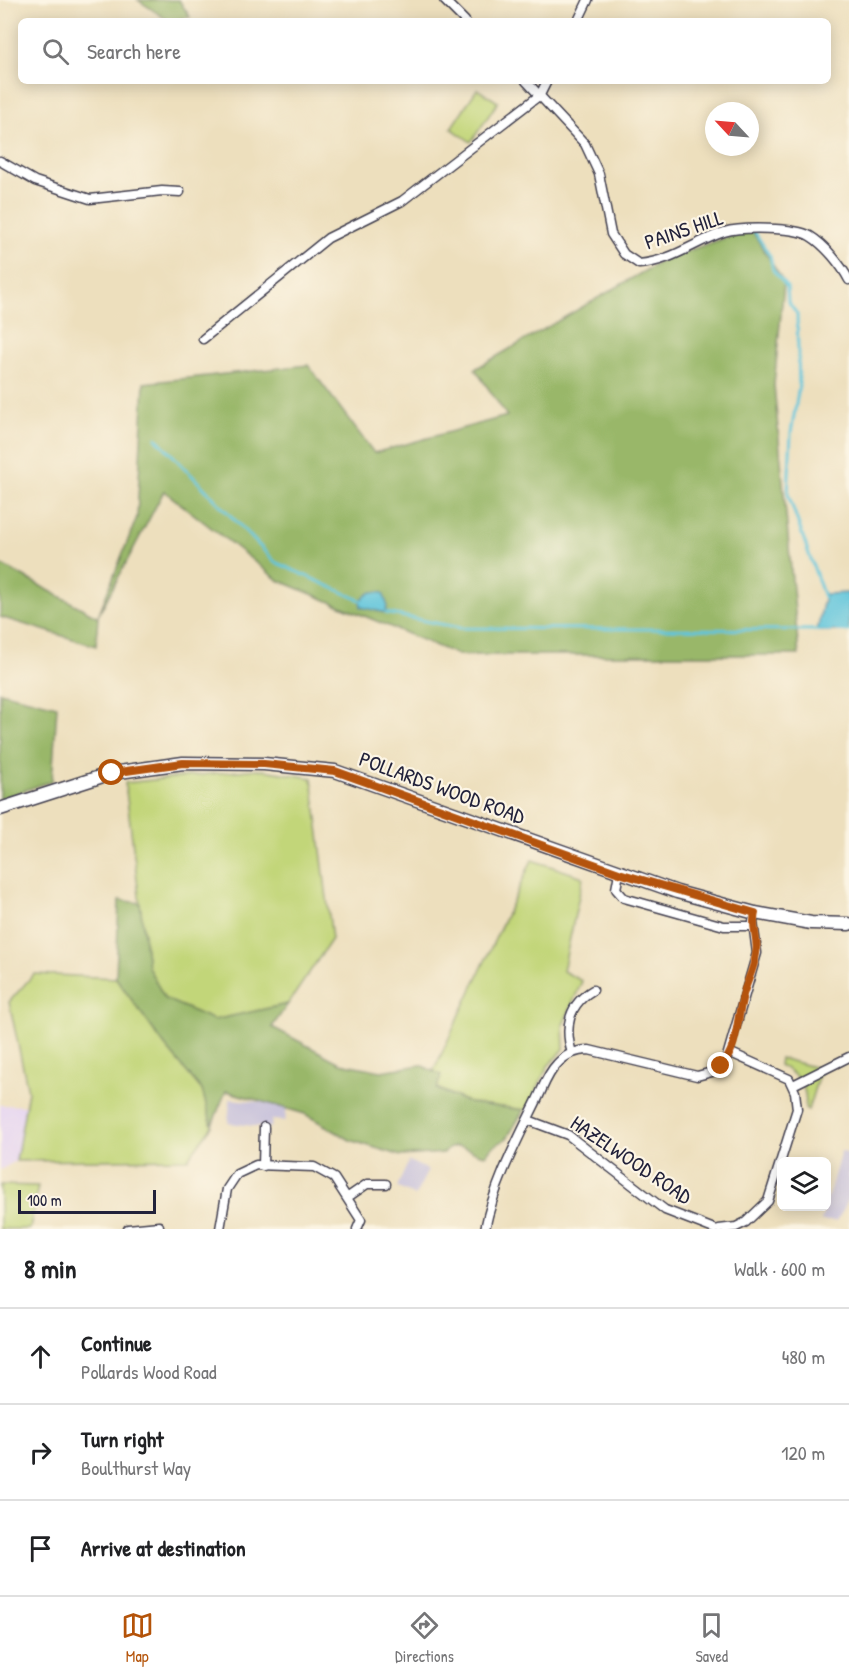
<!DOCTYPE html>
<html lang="en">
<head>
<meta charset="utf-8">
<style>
  body { margin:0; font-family:"Patrick Hand",sans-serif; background:#f2f2f2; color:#202124 }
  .controls { position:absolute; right:18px; bottom:18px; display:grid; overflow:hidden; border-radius:9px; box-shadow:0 3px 15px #0003 }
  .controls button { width:54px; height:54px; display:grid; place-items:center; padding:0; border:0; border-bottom:2px solid #e0e0e0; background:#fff; color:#202124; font:30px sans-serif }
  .compass { position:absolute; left:705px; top:102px; width:54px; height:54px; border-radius:50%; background:#fff; box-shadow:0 3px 15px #0003; rotate:296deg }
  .scale { position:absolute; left:18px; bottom:15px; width:138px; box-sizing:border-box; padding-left:6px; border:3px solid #22223b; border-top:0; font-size:16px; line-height:21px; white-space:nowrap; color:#22223b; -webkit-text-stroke:4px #fcf5e5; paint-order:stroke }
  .stop { position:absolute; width:18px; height:18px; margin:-14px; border:4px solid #b45309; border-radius:50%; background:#fff }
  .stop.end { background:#b45309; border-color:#fff; box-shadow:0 2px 6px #0008 }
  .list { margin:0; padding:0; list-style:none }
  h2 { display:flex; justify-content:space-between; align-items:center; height:78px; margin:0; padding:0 24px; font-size:26px }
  h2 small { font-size:20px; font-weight:400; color:#757577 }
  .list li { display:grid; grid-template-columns:39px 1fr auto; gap:18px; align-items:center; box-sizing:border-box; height:96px; padding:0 24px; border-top:2px solid #e0e0e0 }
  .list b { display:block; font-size:22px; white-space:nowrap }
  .list p { margin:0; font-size:20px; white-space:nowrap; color:#757577 }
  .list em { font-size:20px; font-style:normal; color:#757577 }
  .icon { flex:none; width:33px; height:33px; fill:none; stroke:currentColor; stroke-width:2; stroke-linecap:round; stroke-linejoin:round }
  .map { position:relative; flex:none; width:849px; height:1229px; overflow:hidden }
  .search { position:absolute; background:#fff; box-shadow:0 3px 15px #0003; left:18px; right:18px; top:18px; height:66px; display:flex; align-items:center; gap:15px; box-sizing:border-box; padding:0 21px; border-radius:9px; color:#757577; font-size:22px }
  .sheet { height:366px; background:#fff }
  nav { display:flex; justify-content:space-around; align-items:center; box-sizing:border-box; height:84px; border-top:2px solid #e0e0e0; background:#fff; font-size:16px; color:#757577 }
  nav a { display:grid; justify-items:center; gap:3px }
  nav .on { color:#b45309 }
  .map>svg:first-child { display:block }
  .built { fill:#e4d3f2 }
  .industrial { fill:#c6c0da }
  .green { fill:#c2d679; stroke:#727c5a; stroke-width:1.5 }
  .forest { fill:#99b769; stroke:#5e6c52; stroke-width:1.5 }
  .water { fill:#5ec5db; stroke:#40748b; stroke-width:1.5 }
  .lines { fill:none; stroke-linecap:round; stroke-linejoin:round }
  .stream { stroke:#5ec5db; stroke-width:3 }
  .street-casing { stroke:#403e4e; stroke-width:11 }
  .secondary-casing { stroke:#403e4e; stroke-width:15 }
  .street { stroke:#fff; stroke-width:8 }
  .secondary { stroke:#fff; stroke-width:12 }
  .route { stroke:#b45309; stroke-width:8 }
  .labels { text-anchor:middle; stroke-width:4.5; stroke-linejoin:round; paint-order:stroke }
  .street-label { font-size:21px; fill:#22223b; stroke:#fcf5e5 }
</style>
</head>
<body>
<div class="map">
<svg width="849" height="1229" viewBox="0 0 849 1229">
  <rect width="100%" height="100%" fill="#fcf5e5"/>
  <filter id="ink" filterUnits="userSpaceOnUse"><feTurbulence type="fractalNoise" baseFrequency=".0167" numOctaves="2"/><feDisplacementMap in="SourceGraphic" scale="12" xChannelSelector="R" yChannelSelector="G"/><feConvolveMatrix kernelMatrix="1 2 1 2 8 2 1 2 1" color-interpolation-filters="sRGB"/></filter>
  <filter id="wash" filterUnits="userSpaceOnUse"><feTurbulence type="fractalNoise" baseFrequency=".008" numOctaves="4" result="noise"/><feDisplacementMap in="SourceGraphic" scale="24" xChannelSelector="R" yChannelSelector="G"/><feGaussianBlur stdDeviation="1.35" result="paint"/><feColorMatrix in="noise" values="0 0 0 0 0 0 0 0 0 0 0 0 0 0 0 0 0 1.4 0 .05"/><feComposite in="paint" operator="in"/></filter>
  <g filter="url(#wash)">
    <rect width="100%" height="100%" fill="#eddfbd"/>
    <polygon class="built" points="0,1105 26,1106 16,1161 0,1170"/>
    <g class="industrial">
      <polygon points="230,1099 287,1105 285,1121 272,1120 271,1128 228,1123"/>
      <polygon points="841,1151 849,1154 849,1199 837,1221 821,1221"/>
      <polygon points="409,1161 428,1170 415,1196 397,1187"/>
    </g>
    <g class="green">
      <polygon points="477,89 498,102 471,142 451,128"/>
      <polygon points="257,769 312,778 332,939 288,1004 214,1020 165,999 148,967 125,783"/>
      <polygon points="532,860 583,877 563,971 582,981 563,1025 564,1049 548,1066 527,1110 470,1103 437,1088 434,1070"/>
      <polygon points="34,974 116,978 165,1046 202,1090 212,1126 188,1159 16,1161 28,1091 9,1002"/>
      <path d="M780 1058 817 1068 820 1071 808 1110 805 1109C809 1086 797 1074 779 1065Z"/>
      <polygon points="0,1185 38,1186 30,1229 0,1229"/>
    </g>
    <g class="forest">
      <polygon points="138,0 179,0 190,17 169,21"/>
      <polygon points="751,229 784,283 774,385 799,655 458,655 278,580 164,491 98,616 137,517 144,383 308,365 374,453 507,416 475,369 667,258"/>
      <polygon points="0,564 98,617 96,646 0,617"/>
      <polygon points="0,692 57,706 52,781 0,799"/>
      <path d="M119 900 140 903 148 967 165 999 214 1020 288 1004 272 1027 340 1063 381 1071 421 1065 441 1075 437 1089 470 1103 524 1110 507 1138 491 1148 486 1155C473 1155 458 1137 444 1153L401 1156 350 1140 305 1114 226 1091 212 1125 202 1090 165 1046 116 978Z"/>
    </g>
    <g class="water">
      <polygon points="371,592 383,593 387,604 386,613 361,607 360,600"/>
      <polygon points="849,593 849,631 817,631 825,594"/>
    </g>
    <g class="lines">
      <g class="stream">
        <polyline points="754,231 770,256 773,270 787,287 788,301 797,314 799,386 791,433 788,494 824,597"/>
        <polyline points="156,438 275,562 360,600"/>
        <polyline points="386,613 460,628 830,630"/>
        <polyline points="836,630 849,631"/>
      </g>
    </g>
  </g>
  <g filter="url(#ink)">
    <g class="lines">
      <g class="street-casing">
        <g id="street">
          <polyline points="444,0 465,21"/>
          <polyline points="578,21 588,0"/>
          <path d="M526 81 585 144 599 174 611 234 624 254 639 264C673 261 694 242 724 232 741 227 795 227 810 236 825 245 841 265 849 280"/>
          <polyline points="0,161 35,181 90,199 162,191 180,192"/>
          <polyline points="203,339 328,238 402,201 540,95 547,81"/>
          <polyline points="619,873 616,889 624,898 724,926 753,926"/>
          <path d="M572 1053C564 1027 569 1004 593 990"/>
          <polyline points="793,1085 849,1057"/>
          <polyline points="528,1120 568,1135 665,1210 714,1229"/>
          <polyline points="263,1166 264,1127"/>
          <polyline points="348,1197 367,1184 386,1184"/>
          <polyline points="128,1229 159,1226"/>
          <polyline points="220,1229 227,1189 237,1174 256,1165 314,1167 334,1178 361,1220 357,1229"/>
          <path d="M485 1229C494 1184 517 1141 537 1100 543 1088 547 1074 557 1064 566 1054 576 1050 589 1050L697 1076 712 1072 726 1060 757 953 753 922 755 913"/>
          <polyline points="719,1229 736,1227 746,1222 768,1201 797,1109 795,1092 789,1079 731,1053"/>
        </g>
      </g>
      <g class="secondary-casing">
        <polyline id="secondary" points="0,809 112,773 183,763 264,764 335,771 677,892 755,913 811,923 849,924"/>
      </g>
      <use href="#street" class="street"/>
      <use href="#secondary" class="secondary"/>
    </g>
  </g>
  <g class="lines" filter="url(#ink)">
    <path class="route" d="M112 773 183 763 264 764 335 771 619 873 755 913C751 927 759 939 756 954 754 969 747 981 743 995 737 1018 738 1049 721 1066"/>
  </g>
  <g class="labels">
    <g class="street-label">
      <text transform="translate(684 230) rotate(-19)" y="7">PAINS HILL</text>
      <text transform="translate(442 788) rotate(20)" y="7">POLLARDS WOOD ROAD</text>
      <text transform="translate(631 1160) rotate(34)" y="7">HAZELWOOD ROAD</text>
    </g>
  </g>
</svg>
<div class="controls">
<button><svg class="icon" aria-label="layers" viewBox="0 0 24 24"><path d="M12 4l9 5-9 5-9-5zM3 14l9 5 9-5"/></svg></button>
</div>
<svg class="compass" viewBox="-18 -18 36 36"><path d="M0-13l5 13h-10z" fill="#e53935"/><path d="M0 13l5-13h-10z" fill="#757577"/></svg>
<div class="scale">100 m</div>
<div class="stop" style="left:112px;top:773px"></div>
<div class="stop end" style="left:721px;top:1066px"></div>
<div class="search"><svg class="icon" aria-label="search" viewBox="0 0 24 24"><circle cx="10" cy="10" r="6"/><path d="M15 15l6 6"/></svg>Search here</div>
</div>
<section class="sheet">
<h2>8 min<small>Walk · 600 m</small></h2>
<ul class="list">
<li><svg class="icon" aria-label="ahead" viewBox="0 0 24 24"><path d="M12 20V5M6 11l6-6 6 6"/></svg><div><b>Continue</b><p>Pollards Wood Road</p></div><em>480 m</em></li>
<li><svg class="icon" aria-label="right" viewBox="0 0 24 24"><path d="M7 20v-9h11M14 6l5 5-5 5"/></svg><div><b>Turn right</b><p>Boulthurst Way</p></div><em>120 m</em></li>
<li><svg class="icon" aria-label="arrive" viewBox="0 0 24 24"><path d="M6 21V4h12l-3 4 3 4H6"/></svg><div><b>Arrive at destination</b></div></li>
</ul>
</section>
<nav>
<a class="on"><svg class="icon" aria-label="map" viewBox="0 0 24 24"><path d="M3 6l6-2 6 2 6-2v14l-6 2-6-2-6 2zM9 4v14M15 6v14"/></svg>Map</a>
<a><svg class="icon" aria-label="directions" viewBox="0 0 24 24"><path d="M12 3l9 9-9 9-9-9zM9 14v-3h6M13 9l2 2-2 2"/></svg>Directions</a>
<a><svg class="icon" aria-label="saved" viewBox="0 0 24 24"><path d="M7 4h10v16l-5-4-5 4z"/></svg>Saved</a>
</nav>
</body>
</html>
